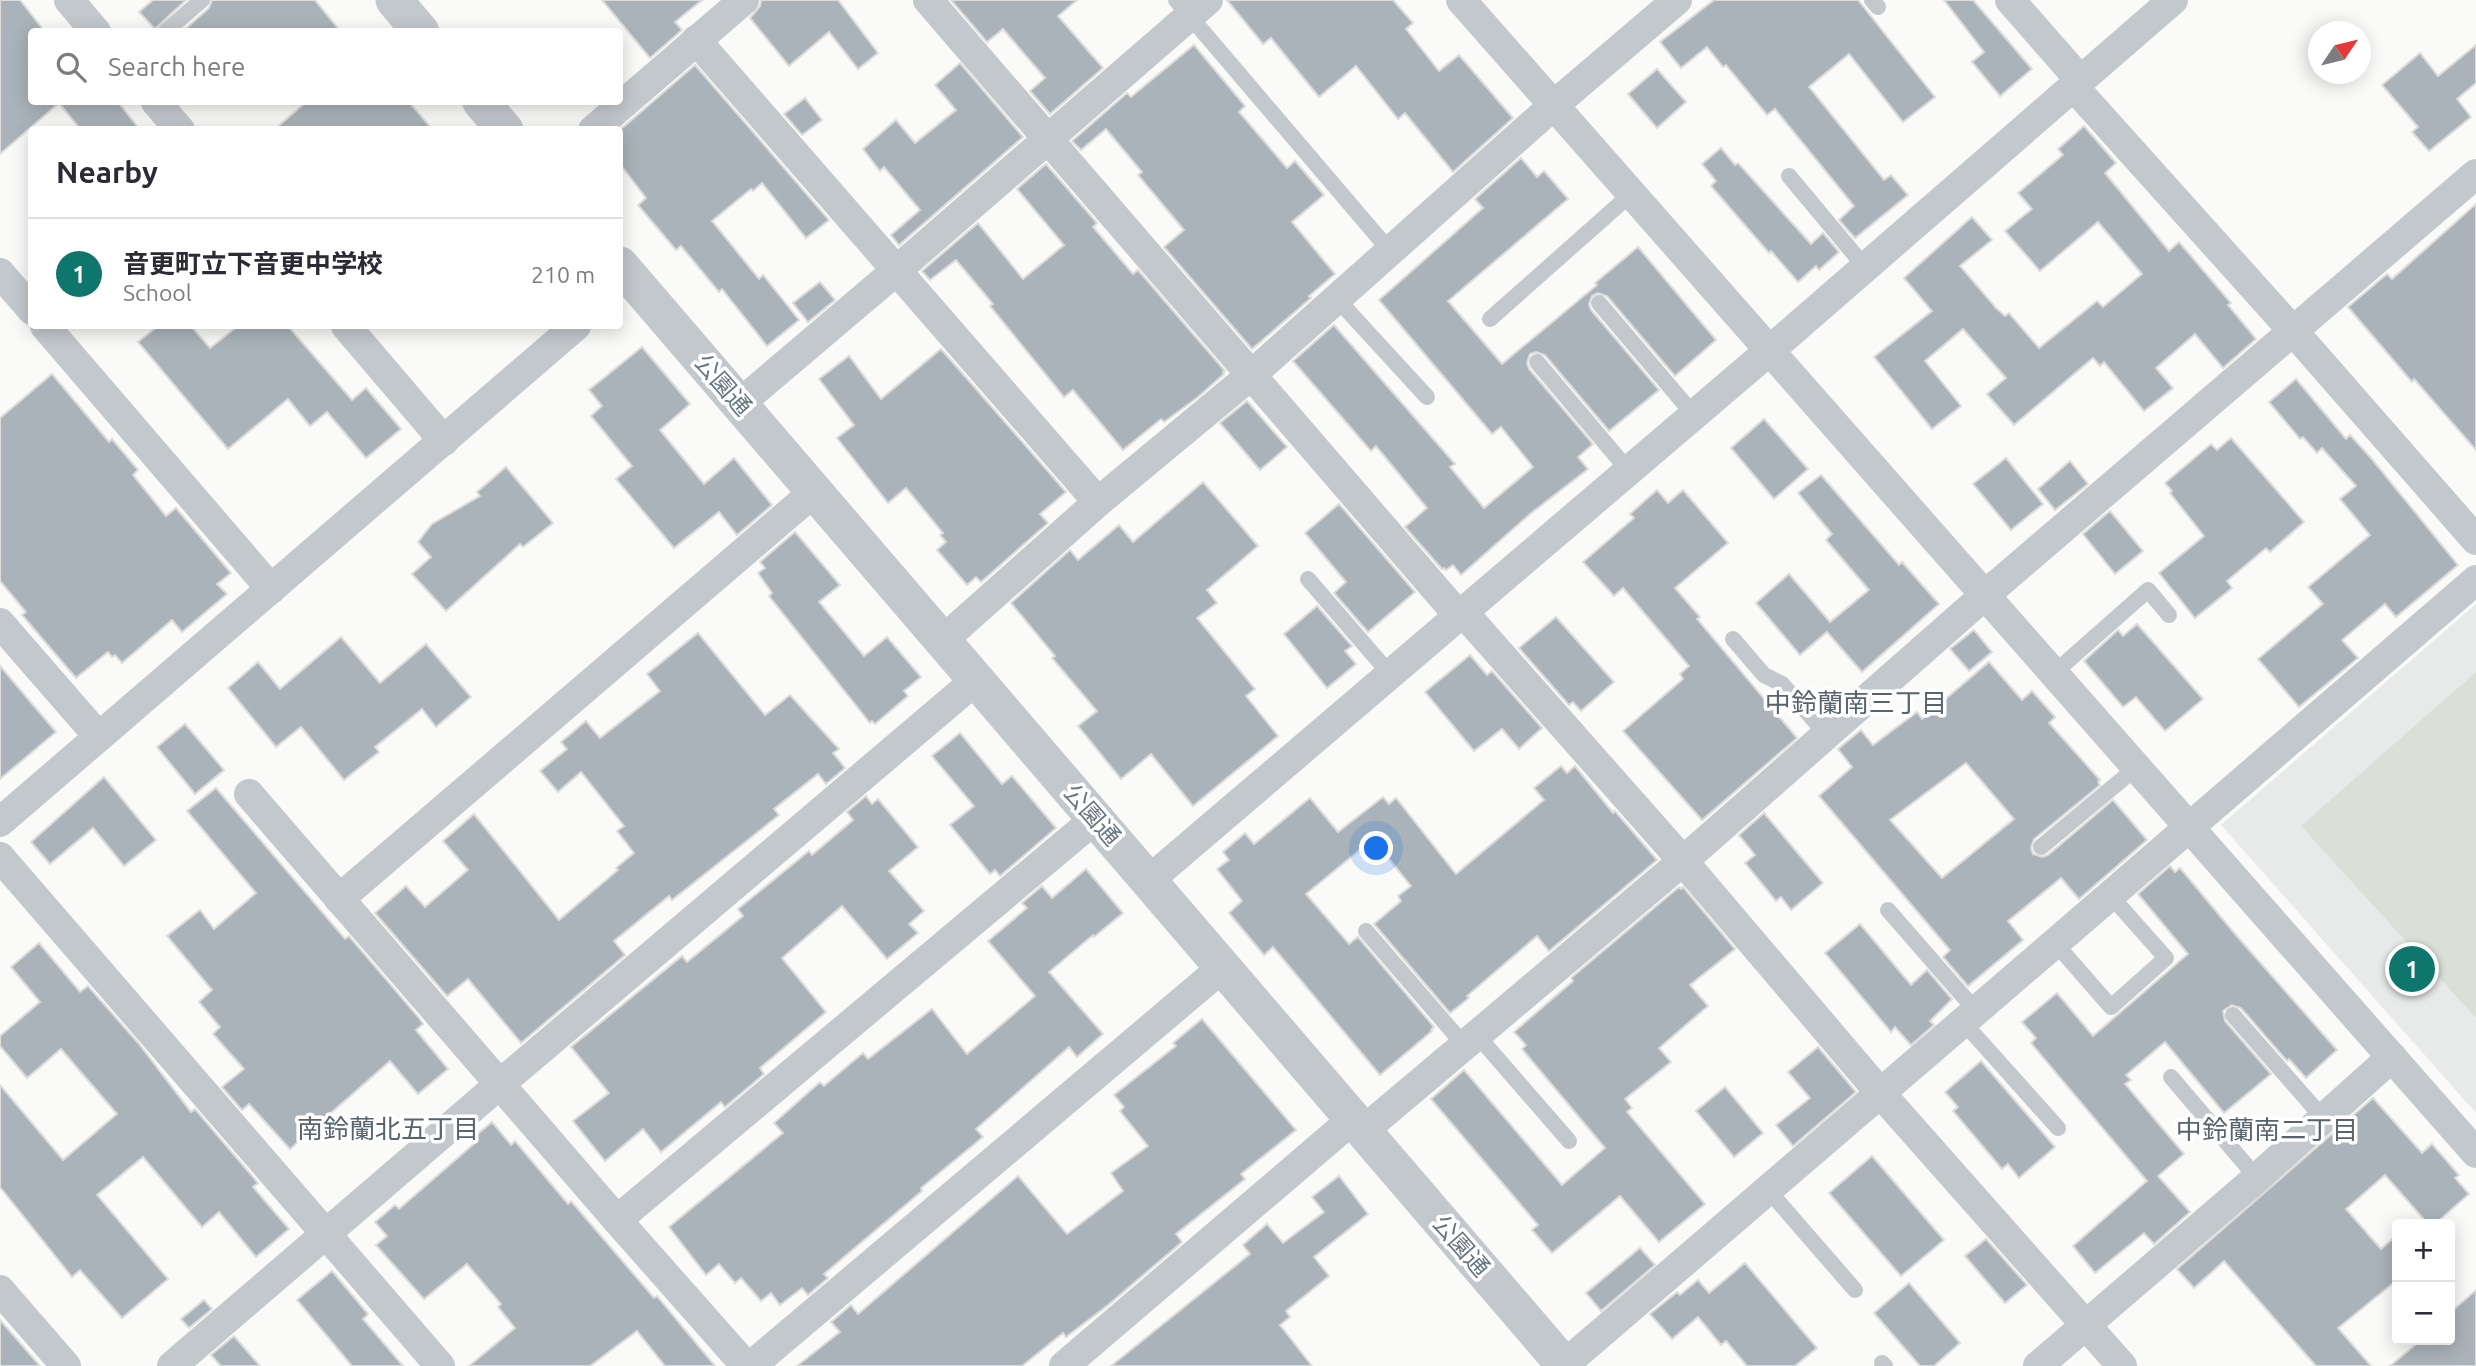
<!DOCTYPE html>
<html lang="en">
<head>
<meta charset="utf-8">
<style>
  body { margin:0; font-family:Ubuntu,"Noto Sans JP",sans-serif; background:#f7f7f7; color:#2b2b33 }
  .controls { position:absolute; right:21px; bottom:21px; display:grid; overflow:hidden; border-radius:7px; box-shadow:0 4px 18px #0003 }
  .controls button { width:63px; height:63px; display:grid; place-items:center; padding:0; border:0; border-bottom:2px solid #e1e1e2; background:#fff; color:#2b2b33; font:35px sans-serif }
  .compass { position:absolute; left:2308px; top:21px; width:63px; height:63px; border-radius:50%; background:#fff; box-shadow:0 4px 18px #0003; rotate:55deg }
  .you { position:absolute; left:1377px; top:849px; width:24px; height:24px; margin:-18px; border:5px solid #fff; border-radius:50%; background:#1a73e8; box-shadow:0 0 0 10px #1a73e833 }
  .badge { display:grid; place-items:center; width:46px; height:46px; border-radius:50%; background:#0f766e; color:#fff; font-size:23px; font-weight:700 }
  .pin { position:absolute; translate:-50% -50%; border:4px solid #fff; box-shadow:0 2px 7px #0006 }
  .list { margin:0; padding:0; list-style:none }
  h2 { display:flex; justify-content:space-between; align-items:center; height:91px; margin:0; padding:0 28px; font-size:30px }
  h2 small { font-size:23px; font-weight:400; color:#7c7c81 }
  .list li { display:grid; grid-template-columns:46px 1fr auto; gap:21px; align-items:center; box-sizing:border-box; height:112px; padding:0 28px; border-top:2px solid #e1e1e2 }
  .list b { display:block; font-size:26px; white-space:nowrap }
  .list p { margin:0; font-size:23px; white-space:nowrap; color:#7c7c81 }
  .list em { font-size:23px; font-style:normal; color:#7c7c81 }
  .icon { flex:none; width:38px; height:38px; fill:none; stroke:currentColor; stroke-width:2; stroke-linecap:round; stroke-linejoin:round }
  .map { position:relative; flex:none; width:2476px; height:1366px; overflow:hidden }
  .search { position:absolute; background:#fff; box-shadow:0 4px 18px #0003; left:28px; top:28px; width:595px; height:77px; display:flex; align-items:center; gap:18px; box-sizing:border-box; padding:0 24px; border-radius:7px; color:#7c7c81; font-size:26px }
  .panel { position:absolute; background:#fff; box-shadow:0 4px 18px #0003; left:28px; top:126px; width:595px; height:203px; border-radius:7px }
  .map>svg:first-child { display:block }
  .built { fill:#e8e9e9 }
  .green { fill:#dadfd7 }
  .building { fill:#aab3b9; stroke:#dcdcda; stroke-width:2; fill-rule:evenodd }
  .lines { fill:none; stroke-linecap:round; stroke-linejoin:round }
  .service { stroke:#c3c8cc; stroke-width:16 }
  .minor { stroke:#c3c8cc; stroke-width:30 }
  .tertiary { stroke:#c3c8cc; stroke-width:37 }
  .labels { text-anchor:middle; stroke-width:7; stroke-linejoin:round; paint-order:stroke }
  .street-label { font-size:24px; fill:#657683; stroke:#fff }
  .neighbourhood-label { font-size:26px; fill:#57646e; stroke:#fff }
</style>
</head>
<body>
<div class="map">
<svg width="2476" height="1366" viewBox="0 0 2476 1366">
  <rect width="100%" height="100%" fill="#fafaf8"/>
  <polygon class="built" points="2476,604 2476,1113 2221,825"/>
  <polygon class="green" points="2476,672 2476,1018 2301,826"/>
  <g class="building">
    <polygon points="0,0 20,0 45,32 32,32 32,102 118,102 140,130 81,130 59,103 0,154"/>
    <polygon points="153,0 186,0 155,29 139,12"/>
    <polygon points="212,0 315,0 341,32 182,32 209,8"/>
    <polygon points="602,0 702,0 675,22 682,30 650,58"/>
    <polygon points="761,0 838,0 878,53 858,69 829,32 789,66 750,18 760,6"/>
    <polygon points="951,0 1077,0 1058,16 1103,68 1050,114 1030,91 1045,78 1003,29 987,42"/>
    <polygon points="1227,0 1393,0 1413,23 1406,29 1439,71 1459,55 1513,118 1453,172 1405,113 1398,119 1356,66 1319,97 1271,38 1263,44"/>
    <polygon points="1714,0 1858,0 1935,97 1903,122 1849,54 1809,87 1884,180 1891,175 1908,195 1855,238 1839,220 1854,206 1775,109 1767,115 1726,65 1723,67 1707,47 1681,68 1660,42"/>
    <polygon points="1944,0 1973,0 2032,69 2000,96 1972,62 1984,52"/>
    <polygon points="1194,45 1245,106 1239,112 1287,168 1295,161 1324,195 1292,222 1335,274 1309,296 1311,298 1252,349 1164,247 1184,230 1138,175 1142,172 1106,129 1081,150 1072,141 1127,93 1131,97"/>
    <polygon points="2476,45 2476,83 2457,99 2471,117 2429,151 2412,132 2418,127 2382,85 2420,53 2438,76"/>
    <polygon points="960,63 1023,137 899,245 891,235 920,210 884,167 880,171 863,149 896,120 915,143 956,110 935,85"/>
    <polygon points="695,65 829,220 806,238 762,183 753,191 751,189 712,221 759,279 763,275 799,320 767,346 722,289 719,292 681,246 676,250 638,205 646,198 620,164 620,130"/>
    <polygon points="1657,69 1686,102 1657,128 1628,94"/>
    <polygon points="805,98 822,120 802,135 784,114"/>
    <polygon points="306,102 409,102 433,130 274,130"/>
    <polygon points="2084,126 2116,163 2105,173 2169,251 2179,242 2231,303 2228,305 2256,339 2223,368 2195,334 2156,368 2173,388 2144,411 2104,362 2100,366 2093,358 2014,425 1987,394 2006,378 1963,329 1925,361 1961,406 1932,429 1874,357 1932,311 1904,278 1972,217 1992,240 1960,266 1996,308 2005,316 2009,313 2039,348 2097,301 2103,307 2142,274 2098,222 2040,271 2005,231 2032,209 2018,193 2063,155 2058,149"/>
    <polygon points="1721,148 1735,165 1738,163 1811,244 1823,233 1839,252 1819,270 1816,266 1798,282 1771,251 1769,253 1711,186 1716,181 1702,164"/>
    <polygon points="1521,158 1537,177 1544,171 1568,199 1448,301 1502,364 1597,285 1595,283 1638,247 1716,340 1675,376 1607,296 1598,293 1592,296 1589,304 1591,310 1659,390 1609,431 1545,355 1536,352 1530,354 1527,363 1529,369 1593,444 1578,457 1588,469 1530,514 1461,575 1453,565 1446,570 1444,568 1442,569 1405,527 1427,508 1376,446 1371,451 1293,361 1334,325 1455,464 1450,467 1484,508 1533,467 1501,427 1492,434 1379,300 1483,208 1475,199"/>
    <polygon points="1046,164 1097,223 1093,227 1133,274 1138,270 1225,371 1223,372 1224,374 1198,397 1164,422 1161,419 1123,450 1073,390 1064,397 990,306 993,304 956,260 930,280 922,271 978,223 1023,279 1064,245 1017,189"/>
    <polygon points="2476,204 2476,450 2414,379 2412,382 2348,307 2387,274 2392,279"/>
    <polygon points="820,282 835,300 808,322 793,303"/>
    <polygon points="158,326 191,326 210,348 238,326 288,326 352,400 366,388 401,429 366,458 327,412 310,426 288,399 228,449 138,342"/>
    <polygon points="642,347 690,404 660,430 704,484 734,458 772,505 737,535 719,512 674,548 616,479 632,466 591,416 602,406 589,390"/>
    <polygon points="941,349 1066,492 1040,514 1048,523 989,575 981,582 976,577 967,585 937,550 946,542 940,535 943,533 906,488 888,503 837,438 854,425 819,379 849,356 881,399"/>
    <polygon points="52,374 109,442 112,439 138,470 133,475 166,516 176,508 231,573 217,584 227,594 182,632 172,620 122,663 115,655 112,657 108,652 76,678 22,615 26,612 0,581 0,418"/>
    <polygon points="2296,379 2346,439 2350,435 2371,458 2458,565 2396,617 2385,604 2342,640 2358,658 2299,707 2258,659 2323,604 2308,587 2370,535 2340,499 2356,486 2322,448 2317,453 2303,437 2300,439 2269,402"/>
    <polygon points="1247,401 1287,447 1260,470 1220,423"/>
    <polygon points="1764,419 1808,469 1774,499 1731,448"/>
    <polygon points="2231,438 2304,522 2270,552 2266,548 2227,581 2232,588 2195,618 2159,573 2204,536 2170,493 2172,491 2165,483 2211,444 2217,450"/>
    <polygon points="2006,458 2043,504 2011,530 1973,484"/>
    <polygon points="2070,461 2088,484 2055,510 2038,489"/>
    <polygon points="506,467 553,523 523,547 520,544 446,611 412,574 431,557 418,542 432,524 480,496 477,492"/>
    <polygon points="1821,475 1899,565 1902,562 1939,604 1862,672 1827,632 1800,655 1756,603 1789,574 1830,622 1869,590 1826,540 1832,534 1798,493"/>
    <polygon points="1203,482 1258,546 1207,590 1217,603 1197,618 1255,689 1246,696 1278,736 1193,806 1151,754 1121,779 1078,726 1097,711 1052,658 1055,656 1011,603 1070,550 1078,560 1119,525 1133,542"/>
    <polygon points="1657,490 1668,503 1683,490 1728,543 1675,588 1700,617 1697,619 1797,738 1702,820 1623,731 1683,679 1680,674 1689,666 1623,588 1614,596 1583,562 1634,518 1630,514"/>
    <polygon points="1339,504 1415,592 1368,632 1334,593 1346,582 1305,533"/>
    <polygon points="2110,511 2143,551 2115,574 2083,534"/>
    <polygon points="795,532 840,585 819,602 864,656 887,637 921,677 904,691 908,696 875,724 872,721 870,723 769,596 772,593 758,573 765,568 760,562"/>
    <polygon points="1317,606 1352,646 1345,651 1356,664 1327,688 1284,634"/>
    <polygon points="1556,617 1614,682 1581,711 1573,702 1569,705 1519,648"/>
    <polygon points="2137,624 2203,699 2165,731 2136,697 2123,707 2084,661 2118,630 2123,636"/>
    <polygon points="1974,630 1992,652 1969,671 1950,649"/>
    <polygon points="698,633 765,715 790,695 839,749 833,753 845,768 826,784 818,774 774,809 779,815 672,900 669,896 614,941 625,955 521,1043 468,979 447,996 375,913 406,886 425,907 468,870 443,841 474,814 559,920 618,870 616,868 634,853 617,831 624,826 581,772 558,792 540,771 567,749 561,742 586,721 600,738 660,691 647,674"/>
    <polygon points="341,637 380,683 426,644 471,697 436,727 422,709 375,747 379,752 344,780 301,727 276,747 228,688 258,662 280,689"/>
    <polygon points="1470,655 1487,675 1492,671 1542,728 1519,749 1502,729 1474,751 1425,692"/>
    <path d="M1989 662 2022 700 2032 691 2055 717 2049 723 2100 780 2098 782 2100 785 2034 839 2031 848 2033 854 2042 857 2048 855 2113 800 2147 840 2079 899 2061 878 2008 921 2023 940 1968 986 1943 957 1950 950 1819 796 1852 767 1838 749 1861 730 1873 745 1917 712 1922 719ZM1966 763 2014 819 1942 878 1890 820Z"/>
    <polygon points="0,666 56,732 0,779"/>
    <polygon points="185,724 224,770 195,794 157,747"/>
    <polygon points="960,733 1002,784 1012,776 1056,828 1000,876 995,870 990,874 950,825 974,806 932,756"/>
    <polygon points="1561,766 1567,773 1575,766 1613,813 1615,811 1657,860 1549,951 1537,936 1467,996 1469,998 1450,1013 1374,924 1401,901 1398,896 1411,886 1373,839 1306,894 1349,944 1358,937 1434,1027 1431,1030 1432,1031 1380,1075 1273,947 1264,955 1229,913 1242,901 1217,869 1229,860 1223,852 1245,833 1254,844 1310,798 1338,832 1383,797 1389,804 1396,798 1456,874 1544,800 1534,788"/>
    <polygon points="104,777 156,840 124,866 93,828 50,864 31,842"/>
    <polygon points="216,788 345,939 349,936 419,1018 423,1024 416,1030 448,1069 418,1094 390,1061 290,1149 249,1104 242,1110 222,1087 244,1069 213,1034 220,1027 199,1002 212,990 167,936 200,910 214,929 256,893 187,811"/>
    <polygon points="866,796 872,804 878,799 918,847 889,871 924,911 909,924 918,933 887,959 842,906 782,958 826,1012 760,1068 764,1074 725,1107 721,1102 661,1152 643,1129 605,1161 573,1121 609,1093 571,1047 682,956 687,962 743,916 738,909 809,851 812,855 853,820 847,812"/>
    <polygon points="1764,813 1823,883 1791,910 1781,897 1776,901 1745,863 1755,855 1739,835"/>
    <polygon points="2170,866 2175,872 2180,868 2235,934 2337,1050 2306,1078 2289,1059 2287,1061 2241,1008 2232,1005 2223,1011 2225,1021 2271,1074 2224,1113 2165,1042 2126,1075 2131,1080 2125,1084 2184,1154 2158,1176 2190,1212 2154,1244 2144,1233 2095,1273 2073,1246 2147,1181 2031,1043 2036,1038 2022,1022 2057,993 2093,1036 2188,954 2138,894"/>
    <polygon points="1086,869 1123,913 1094,937 1093,935 1049,972 1103,1034 1077,1057 1069,1047 976,1129 983,1137 921,1188 922,1191 824,1274 828,1278 808,1295 802,1288 780,1305 771,1293 761,1301 741,1278 735,1283 719,1264 706,1275 669,1227 783,1133 774,1123 820,1082 824,1086 863,1053 868,1059 932,1009 967,1054 1035,996 988,941 1027,908 1022,903 1042,886 1052,898"/>
    <polygon points="1679,887 1681,889 1683,887 1735,949 1690,985 1708,1006 1659,1048 1671,1062 1625,1099 1632,1108 1627,1112 1705,1204 1659,1242 1620,1196 1552,1253 1532,1230 1538,1225 1431,1099 1464,1070 1562,1185 1605,1148 1522,1049 1526,1045 1514,1032 1573,981 1571,978"/>
    <polygon points="1860,924 1911,985 1927,970 1952,999 1930,1021 1934,1025 1911,1045 1895,1027 1891,1032 1825,953"/>
    <polygon points="39,943 80,992 88,986 139,1044 191,1112 195,1109 258,1183 253,1187 289,1229 256,1257 219,1212 202,1227 143,1157 97,1195 168,1279 122,1318 80,1270 72,1277 0,1187 0,1085 63,1160 117,1114 61,1049 27,1078 0,1046 0,1036 40,1002 11,967"/>
    <polygon points="1202,1019 1296,1130 1241,1174 1245,1179 1176,1234 1182,1242 1108,1305 1066,1337 1063,1333 1022,1366 797,1366 840,1332 831,1322 851,1305 858,1314 1018,1176 1067,1234 1123,1191 1111,1173 1148,1146 1120,1111 1124,1107 1114,1095 1176,1046 1173,1043"/>
    <polygon points="1818,1047 1856,1092 1793,1146 1776,1125 1810,1098 1788,1072"/>
    <polygon points="1981,1061 2055,1147 2019,1178 2008,1164 2002,1169 1953,1111 1958,1107 1945,1092"/>
    <polygon points="1725,1087 1763,1133 1734,1157 1696,1111"/>
    <polygon points="2373,1098 2422,1153 2432,1144 2459,1175 2455,1178 2469,1194 2435,1224 2428,1224 2385,1175 2346,1209 2381,1249 2397,1235 2397,1280 2338,1328 2371,1366 2316,1366 2224,1261 2194,1288 2177,1269"/>
    <polygon points="492,1122 511,1145 515,1141 568,1204 571,1201 654,1298 657,1296 715,1366 665,1366 637,1331 590,1366 469,1366 515,1328 498,1307 501,1304 467,1264 424,1299 376,1245 387,1236 375,1222 395,1205 399,1209 476,1142 473,1138"/>
    <polygon points="1872,1156 1944,1240 1901,1276 1829,1193"/>
    <polygon points="1339,1176 1368,1214 1314,1257 1329,1276 1286,1311 1290,1317 1280,1325 1312,1366 1111,1366 1250,1254 1243,1245 1267,1224 1283,1243 1324,1212 1312,1197"/>
    <polygon points="1986,1239 2027,1285 2005,1303 1965,1256"/>
    <polygon points="1640,1248 1655,1265 1601,1311 1586,1293"/>
    <polygon points="1745,1263 1817,1348 1795,1366 1747,1366 1726,1341 1721,1345 1698,1317 1672,1339 1650,1314 1677,1292 1680,1295 1698,1280 1709,1293"/>
    <polygon points="332,1271 368,1314 363,1319 403,1366 352,1366 297,1300"/>
    <polygon points="1909,1283 1960,1343 1934,1366 1920,1366 1874,1313"/>
    <polygon points="2476,1290 2476,1366 2390,1366 2421,1340 2450,1340 2450,1313"/>
    <polygon points="204,1300 212,1309 189,1328 181,1319"/>
    <polygon points="0,1320 40,1366 0,1366"/>
    <polygon points="234,1336 260,1366 221,1366 211,1355"/>
  </g>
  <g class="lines">
    <g class="service">
      <polyline points="1176,0 1390,251"/>
      <polyline points="1872,0 1878,7"/>
      <polyline points="165,32 202,0"/>
      <polyline points="1789,176 1865,267"/>
      <polyline points="1337,299 1427,397"/>
      <polyline points="1599,303 1694,415"/>
      <polyline points="1490,319 1631,194"/>
      <polyline points="1537,362 1628,470"/>
      <polyline points="1308,579 1390,674"/>
      <polyline points="1733,639 1764,675 1782,684 1827,735"/>
      <polyline points="2054,673 2148,590 2169,615"/>
      <polyline points="2041,847 2137,767"/>
      <polyline points="1888,910 1977,1012"/>
      <polyline points="1366,931 1465,1046"/>
      <polyline points="2055,943 2111,1007 2166,958 2110,895"/>
      <polyline points="2233,1015 2324,1119"/>
      <polyline points="1964,1023 2058,1128"/>
      <polyline points="1477,1035 1569,1141"/>
      <polyline points="2171,1077 2257,1178"/>
      <polyline points="1769,1191 1855,1290"/>
      <polyline points="1882,1363 1885,1366"/>
    </g>
    <g class="minor">
      <polyline points="69,0 96,32"/>
      <polyline points="928,0 1459,616"/>
      <polyline points="1461,0 2476,1153"/>
      <polyline points="2010,0 2080,80"/>
      <polyline points="696,40 1098,502"/>
      <polyline points="2073,86 2294,332 2476,540"/>
      <polyline points="156,102 180,130"/>
      <polyline points="593,130 744,0"/>
      <polyline points="0,273 32,310"/>
      <polyline points="45,326 271,589"/>
      <polyline points="346,326 444,441"/>
      <polyline points="739,404 897,270 1208,0"/>
      <polyline points="1463,612 1683,861 1882,1095 2122,1366"/>
      <polyline points="0,623 99,737"/>
      <polyline points="942,641 1098,502 1250,376 1554,105 1677,0"/>
      <polyline points="249,794 617,1220 746,1366"/>
      <polyline points="0,822 576,326"/>
      <polyline points="0,857 440,1366"/>
      <polyline points="1148,881 1769,351 2173,0"/>
      <polyline points="339,899 814,492"/>
      <polyline points="1363,1131 1683,861 1985,595 2476,174"/>
      <polyline points="617,1220 1095,819"/>
      <polyline points="0,1290 66,1366"/>
      <path d="M1564 1365C1870 1105 2171 841 2476 580"/>
      <polyline points="172,1366 500,1084 976,680"/>
      <polyline points="751,1366 1223,967"/>
      <polyline points="1064,1366 1353,1119"/>
      <polyline points="2038,1366 2257,1178 2392,1057"/>
    </g>
    <g class="tertiary">
      <polyline points="394,0 421,32"/>
      <polyline points="481,102 505,130"/>
      <polyline points="620,265 1565,1366"/>
    </g>
  </g>
  <g class="labels">
    <g class="street-label">
      <text transform="translate(723 385) rotate(49)" y="8">公園通</text>
      <text transform="translate(1092 815) rotate(49)" y="8">公園通</text>
      <text transform="translate(1461 1246) rotate(49)" y="8">公園通</text>
    </g>
    <g class="neighbourhood-label">
      <text x="1856" y="712">中鈴蘭南三丁目</text>
      <text x="388" y="1138">南鈴蘭北五丁目</text>
      <text x="2267" y="1139">中鈴蘭南二丁目</text>
    </g>
  </g>
</svg>
<div class="controls">
<button>+</button>
<button>−</button>
</div>
<svg class="compass" viewBox="-18 -18 36 36"><path d="M0-13l5 13h-10z" fill="#e53935"/><path d="M0 13l5-13h-10z" fill="#7c7c81"/></svg>
<div class="you"></div>
<div class="pin badge" style="left:2412px;top:969px">1</div>
<div class="search"><svg class="icon" aria-label="search" viewBox="0 0 24 24"><circle cx="10" cy="10" r="6"/><path d="M15 15l6 6"/></svg>Search here</div>
<section class="panel">
<h2>Nearby<small></small></h2>
<ul class="list">
<li><span class="badge">1</span><div><b>音更町立下音更中学校</b><p>School</p></div><em>210 m</em></li>
</ul>
</section>
</div>
</body>
</html>
